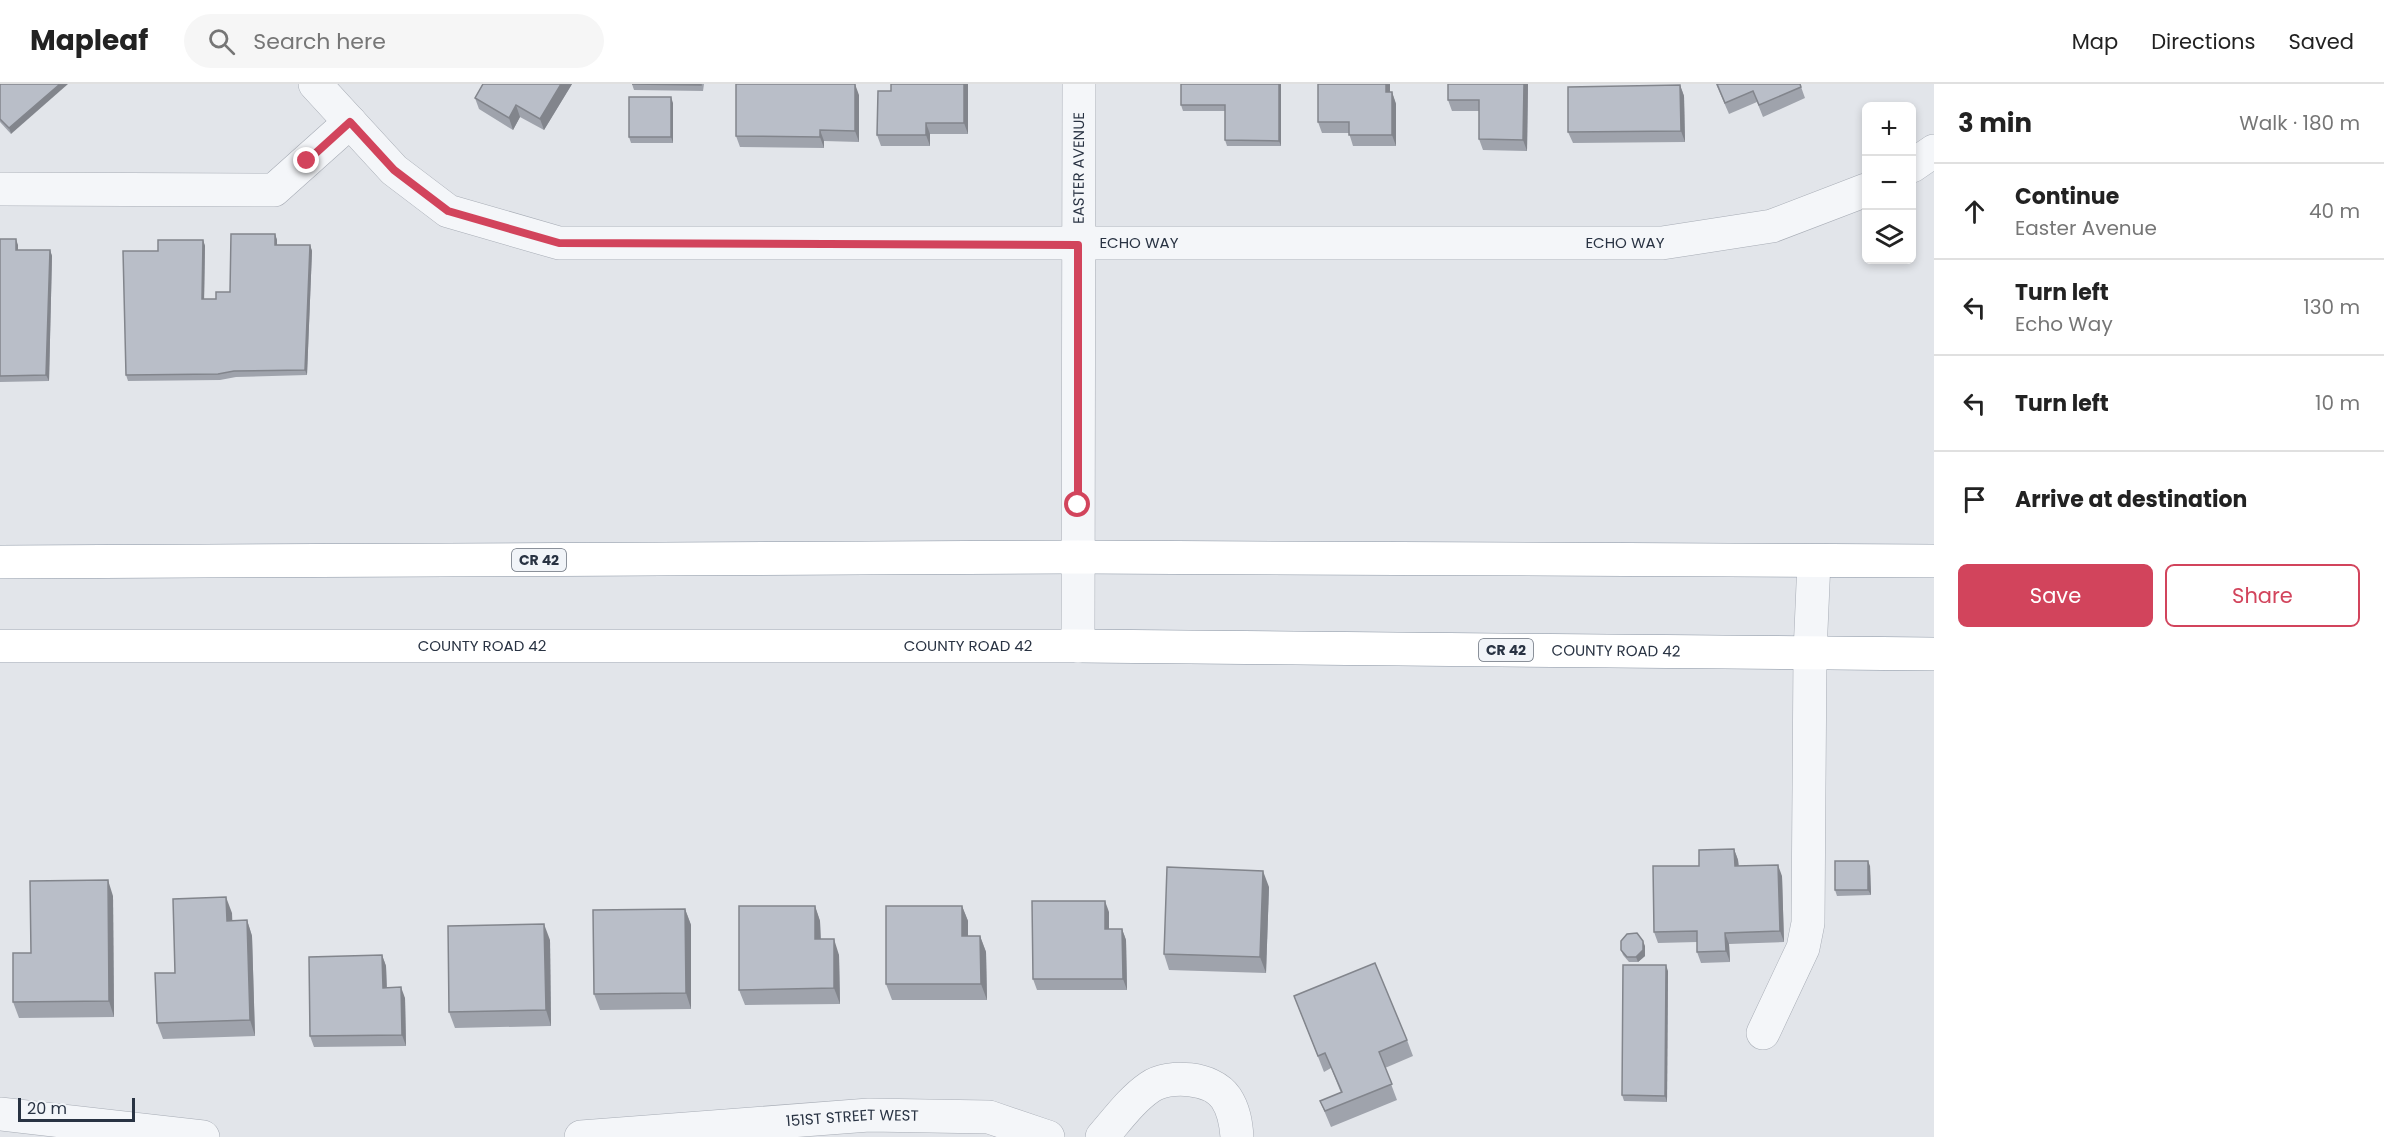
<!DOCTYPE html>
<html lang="en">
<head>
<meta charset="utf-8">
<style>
  body { margin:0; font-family:Poppins,sans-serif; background:#f6f6f6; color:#222 }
  .controls { position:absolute; right:18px; top:18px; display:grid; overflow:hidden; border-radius:9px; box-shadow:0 3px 9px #0003 }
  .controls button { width:54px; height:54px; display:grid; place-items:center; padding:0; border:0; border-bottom:2px solid #e0e0e0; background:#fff; color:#222; font:30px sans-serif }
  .scale { position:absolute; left:18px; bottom:15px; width:117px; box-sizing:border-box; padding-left:6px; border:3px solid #293343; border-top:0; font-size:16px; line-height:21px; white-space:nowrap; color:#293343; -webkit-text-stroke:4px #f1f4f8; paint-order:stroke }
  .stop { position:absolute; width:18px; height:18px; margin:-14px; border:4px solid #d2445c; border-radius:50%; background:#fff }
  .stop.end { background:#d2445c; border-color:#fff; box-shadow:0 2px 6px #0008 }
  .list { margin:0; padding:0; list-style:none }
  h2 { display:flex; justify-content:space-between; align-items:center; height:78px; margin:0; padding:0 24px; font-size:26px }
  h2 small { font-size:20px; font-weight:400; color:#767676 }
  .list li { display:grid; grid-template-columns:39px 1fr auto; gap:18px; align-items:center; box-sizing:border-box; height:96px; padding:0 24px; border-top:2px solid #e0e0e0 }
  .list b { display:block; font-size:22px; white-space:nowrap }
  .list p { margin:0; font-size:20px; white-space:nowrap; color:#767676 }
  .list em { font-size:20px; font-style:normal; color:#767676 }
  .actions { display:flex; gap:12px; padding:18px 24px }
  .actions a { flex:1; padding:14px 0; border:2px solid #d2445c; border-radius:9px; text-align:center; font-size:21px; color:#d2445c }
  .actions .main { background:#d2445c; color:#fff }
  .icon { flex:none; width:33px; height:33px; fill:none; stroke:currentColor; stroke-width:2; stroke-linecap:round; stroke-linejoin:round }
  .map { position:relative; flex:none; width:1934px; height:1053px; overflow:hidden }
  header { display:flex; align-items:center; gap:36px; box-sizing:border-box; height:84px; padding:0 30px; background:#fff; border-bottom:2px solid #e0e0e0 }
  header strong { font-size:28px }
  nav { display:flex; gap:33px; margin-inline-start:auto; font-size:21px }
  .search { width:420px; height:54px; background:#f6f6f6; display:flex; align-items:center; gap:15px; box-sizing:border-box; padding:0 21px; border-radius:33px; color:#767676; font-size:22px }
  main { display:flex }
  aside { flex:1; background:#fff }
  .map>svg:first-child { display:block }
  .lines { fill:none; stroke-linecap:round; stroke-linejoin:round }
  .minor-casing { stroke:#a7acb5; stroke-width:34 }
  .highway-casing { stroke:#8893a2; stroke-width:34 }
  .minor { stroke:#f4f6f9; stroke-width:33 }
  .highway { stroke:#fff; stroke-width:33 }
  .wall { fill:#9fa3ac }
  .shaded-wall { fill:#82858c }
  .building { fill:#b9bec8; stroke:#82858c; stroke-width:1.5 }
  .route { stroke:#d2445c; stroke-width:8 }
  .labels { text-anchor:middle; stroke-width:6; stroke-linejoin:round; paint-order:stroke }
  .shield { fill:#f1f4f8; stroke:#656d79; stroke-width:1.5 }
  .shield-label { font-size:14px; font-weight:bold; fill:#293343 }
  .street-label { font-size:15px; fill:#293343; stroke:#f1f4f8 }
</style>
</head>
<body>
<header>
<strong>Mapleaf</strong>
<div class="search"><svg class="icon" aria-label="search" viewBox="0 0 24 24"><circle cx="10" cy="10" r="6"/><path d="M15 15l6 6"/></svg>Search here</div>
<nav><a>Map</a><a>Directions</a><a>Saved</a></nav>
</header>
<main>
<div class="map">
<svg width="1934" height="1053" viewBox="0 0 1934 1053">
  <rect width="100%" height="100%" fill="#e2e5ea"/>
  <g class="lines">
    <g class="minor-casing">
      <g id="minor">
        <path id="s1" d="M315 0 394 86 448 127 559 159H1662L1772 142 1866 106"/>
        <polyline points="1912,82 1934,67"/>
        <polyline points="0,105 274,106 350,38"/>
        <path id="s2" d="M1078 562 1079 0"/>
        <polyline points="1763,949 1803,864 1808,839 1810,569 1814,477"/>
        <polyline points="0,1030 203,1053"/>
        <path id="s3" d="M581 1053 869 1031 989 1033 1048 1053"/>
        <path d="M1102 1053C1117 1036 1131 1016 1150 1003 1169 990 1212 993 1226 1014 1234 1026 1236 1039 1237 1053"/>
      </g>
    </g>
    <g class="highway-casing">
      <g id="highway">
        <polyline points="0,478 1078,473 1934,477"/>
        <path id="s4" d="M0 562H1078L1934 570"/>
      </g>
    </g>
    <use href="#minor" class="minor"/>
    <use href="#highway" class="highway"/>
  </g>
  <g class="wall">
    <polygon points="0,0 11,50 0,38"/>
    <polygon points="483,0 572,0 544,46 520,33 513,46 479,25 475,14"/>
    <polygon points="632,0 704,0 703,7 634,6"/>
    <polygon points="968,0 968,50 930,50 930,62 881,62 877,51 891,7"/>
    <polygon points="1281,0 1281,62 1227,62 1225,56 1225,27 1183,27 1181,21"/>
    <polygon points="1318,0 1390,0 1390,8 1392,8 1396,20 1396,62 1353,62 1349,49 1322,49 1318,38"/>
    <polygon points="1448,0 1528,0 1527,67 1483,66 1479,55 1479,27 1452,27 1448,16"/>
    <polygon points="1716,0 1800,0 1805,14 1763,33 1757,18 1729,30"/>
    <polygon points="1680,1 1684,12 1685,58 1573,59 1568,48"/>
    <polygon points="859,11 859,58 824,57 824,64 740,63 736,52"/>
    <polygon points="673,19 673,59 631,59 629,53"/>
    <polygon points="275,150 277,156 277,161 310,161 312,167 307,291 236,293 220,296 128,297 126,291 158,167 203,156 205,162 204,215 216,215 230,208"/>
    <polygon points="0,155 18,161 18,166 50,166 52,172 49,297 0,298"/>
    <polygon points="1734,765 1738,776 1739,782 1782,792 1784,858 1729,860 1730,878 1701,879 1697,868 1697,858 1658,859 1654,848 1699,782"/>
    <polygon points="1870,782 1871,811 1837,812 1835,806"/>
    <polygon points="1269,803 1266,889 1169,886 1164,870"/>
    <polygon points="113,812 114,933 19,934 13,918 31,869"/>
    <polygon points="815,822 820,837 821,855 839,871 840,920 745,921 739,906"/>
    <polygon points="962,822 968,837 968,852 980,852 986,868 987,916 892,916 886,900"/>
    <polygon points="685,825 691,841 691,925 600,926 594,910"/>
    <polygon points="1109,828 1109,845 1122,845 1126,856 1127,906 1037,906 1033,895"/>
    <polygon points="232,829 232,836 247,836 252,852 255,952 163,955 157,939 175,889"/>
    <polygon points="550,856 551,942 455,944 449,928"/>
    <polygon points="1645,862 1645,872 1638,878 1629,878 1623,871 1621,866"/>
    <polygon points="382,871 386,882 387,904 405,914 406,962 314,963 310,952"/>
    <polygon points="1668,887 1667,1018 1624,1017 1622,1011"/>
    <polygon points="1294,912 1407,956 1413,972 1385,984 1397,1016 1331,1043 1320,1017 1341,1009 1331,984 1324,988"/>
  </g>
  <g class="shaded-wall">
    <polygon points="60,0 68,0 11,50 9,44"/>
    <polygon points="561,0 572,0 544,46 540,35"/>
    <polygon points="855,0 859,11 859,58 855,47"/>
    <polygon points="964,0 968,0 968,50 964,39"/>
    <polygon points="1279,0 1281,0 1281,62 1279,57"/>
    <polygon points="1386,0 1390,0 1390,20 1386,8"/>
    <polygon points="1524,0 1528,0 1527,67 1523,56"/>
    <polygon points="1680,1 1684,12 1685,58 1681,47"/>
    <polygon points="1392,8 1396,20 1396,62 1392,51"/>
    <polygon points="671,13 673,19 673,59 671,53"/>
    <polygon points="516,21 520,33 513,46 509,34"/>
    <polygon points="926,39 930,50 930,62 926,51"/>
    <polygon points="820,46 824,57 824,64 820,53"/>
    <polygon points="275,150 277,156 277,167 275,161"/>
    <polygon points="16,155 18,161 18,172 16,166"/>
    <polygon points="203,156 205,162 204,220 202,215"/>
    <polygon points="310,161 312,167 307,291 305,286"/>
    <polygon points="50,166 52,172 49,297 46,291"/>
    <polygon points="1734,765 1738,776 1739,793 1735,782"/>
    <polygon points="1868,777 1870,782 1871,811 1868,806"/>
    <polygon points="1778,781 1782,792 1784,858 1780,847"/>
    <polygon points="1263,787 1269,803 1266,889 1260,873"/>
    <polygon points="108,796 113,812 114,933 109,917"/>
    <polygon points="226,813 232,829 233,852 227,837"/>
    <polygon points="1105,817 1109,828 1109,856 1105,845"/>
    <polygon points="815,822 820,837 821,871 815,855"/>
    <polygon points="962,822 968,837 968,868 962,852"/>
    <polygon points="685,825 691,841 691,925 686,909"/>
    <polygon points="247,836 252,852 255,952 250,936"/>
    <polygon points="544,840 550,856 551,942 546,926"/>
    <polygon points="1122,845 1126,856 1127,906 1123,895"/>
    <polygon points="1725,849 1729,860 1730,878 1726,867"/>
    <polygon points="980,852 986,868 987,916 981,900"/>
    <polygon points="834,855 839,871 840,920 834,904"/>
    <polygon points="1643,857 1645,862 1645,872 1638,878 1636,873"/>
    <polygon points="382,871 386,882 387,915 383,904"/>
    <polygon points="1666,881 1668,887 1667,1018 1665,1012"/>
    <polygon points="401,903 405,914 406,962 402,951"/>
  </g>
  <g class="building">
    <polygon points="0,0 60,0 9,44 0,35"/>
    <polygon points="483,0 561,0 540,35 516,21 509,34 475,14"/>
    <polygon points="632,0 701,0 701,1"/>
    <polygon points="736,0 855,0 855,47 820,46 820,53 736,52"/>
    <polygon points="891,0 964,0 964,39 926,39 926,51 877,51 878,7 891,7"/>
    <polygon points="1181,0 1279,0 1279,57 1225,56 1225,21 1181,21"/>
    <polygon points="1318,0 1386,0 1386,8 1392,8 1392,51 1349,51 1349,38 1318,38"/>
    <polygon points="1448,0 1524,0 1523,56 1479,55 1479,16 1448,16"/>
    <polygon points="1717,0 1800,0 1801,3 1759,21 1753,7 1725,19"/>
    <polygon points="1680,1 1681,47 1568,48 1568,3"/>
    <rect x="629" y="13" width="42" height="40"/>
    <polygon points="231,150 275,150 275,161 310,161 305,286 234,287 218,290 126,291 123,167 158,167 158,156 203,156 202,215 216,215 216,208 230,208"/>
    <polygon points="0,155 16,155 16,166 50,166 46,291 0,292"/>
    <polygon points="1734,765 1735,782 1778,781 1780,847 1725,849 1726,867 1697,868 1697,847 1654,848 1653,782 1699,782 1699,766"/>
    <rect x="1835" y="777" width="33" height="29"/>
    <polygon points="1167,783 1263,787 1260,873 1164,870"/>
    <polygon points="108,796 109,917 13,918 13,869 31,869 30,797"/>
    <polygon points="226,813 227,837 247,836 250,936 157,939 155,889 175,889 173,815"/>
    <polygon points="1032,817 1105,817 1105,845 1122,845 1123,895 1033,895"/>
    <polygon points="739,822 815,822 815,855 834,855 834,904 739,906"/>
    <polygon points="886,822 962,822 962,852 980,852 981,900 886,900"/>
    <polygon points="685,825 686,909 594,910 593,826"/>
    <polygon points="544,840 546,926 449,928 448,842"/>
    <polygon points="1637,849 1643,857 1643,866 1636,873 1627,873 1621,866 1621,857 1627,850"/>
    <polygon points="382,871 383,904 401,903 402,951 310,952 309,873"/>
    <polygon points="1375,879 1407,956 1379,968 1392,1000 1325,1027 1320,1017 1342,1008 1325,969 1318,972 1294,912"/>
    <polygon points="1623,881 1666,881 1665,1012 1622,1011"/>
  </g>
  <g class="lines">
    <polyline class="route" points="307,77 350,38 394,86 448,127 559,159 1078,161 1078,421"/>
  </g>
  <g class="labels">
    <g class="shield">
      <rect x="512" y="465" width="54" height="22" rx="4.5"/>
      <rect x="1479" y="555" width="54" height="22" rx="4.5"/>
    </g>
    <g class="shield-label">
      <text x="539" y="481">CR 42</text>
      <text x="1506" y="571">CR 42</text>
    </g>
    <g class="street-label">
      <text dy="5" stroke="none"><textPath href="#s2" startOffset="478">EASTER AVENUE</textPath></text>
      <text dy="5" stroke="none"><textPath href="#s1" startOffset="1366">ECHO WAY</textPath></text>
      <text dy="5" stroke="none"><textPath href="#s1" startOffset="880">ECHO WAY</textPath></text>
      <text dy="5" stroke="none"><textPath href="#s4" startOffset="482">COUNTY ROAD 42</textPath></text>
      <text dy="5" stroke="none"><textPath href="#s4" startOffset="968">COUNTY ROAD 42</textPath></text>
      <text dy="5" stroke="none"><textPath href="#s4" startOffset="1616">COUNTY ROAD 42</textPath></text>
      <text dy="5" stroke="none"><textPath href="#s3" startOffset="272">151ST STREET WEST</textPath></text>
    </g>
  </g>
</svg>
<div class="controls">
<button>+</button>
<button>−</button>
<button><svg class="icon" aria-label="layers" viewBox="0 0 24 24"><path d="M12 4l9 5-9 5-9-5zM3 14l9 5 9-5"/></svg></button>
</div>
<div class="scale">20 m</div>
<div class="stop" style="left:1078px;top:421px"></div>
<div class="stop end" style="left:307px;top:77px"></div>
</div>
<aside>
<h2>3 min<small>Walk · 180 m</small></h2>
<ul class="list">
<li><svg class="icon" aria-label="ahead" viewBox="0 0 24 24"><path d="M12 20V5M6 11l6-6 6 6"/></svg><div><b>Continue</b><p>Easter Avenue</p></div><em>40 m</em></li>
<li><svg class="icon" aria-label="left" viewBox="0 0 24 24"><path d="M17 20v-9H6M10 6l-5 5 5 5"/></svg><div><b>Turn left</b><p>Echo Way</p></div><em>130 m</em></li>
<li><svg class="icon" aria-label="left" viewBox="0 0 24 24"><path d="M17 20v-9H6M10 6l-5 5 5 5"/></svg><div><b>Turn left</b></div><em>10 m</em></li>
<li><svg class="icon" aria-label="arrive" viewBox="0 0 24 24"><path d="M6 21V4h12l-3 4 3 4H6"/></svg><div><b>Arrive at destination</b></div></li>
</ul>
<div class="actions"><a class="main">Save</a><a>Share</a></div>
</aside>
</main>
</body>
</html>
